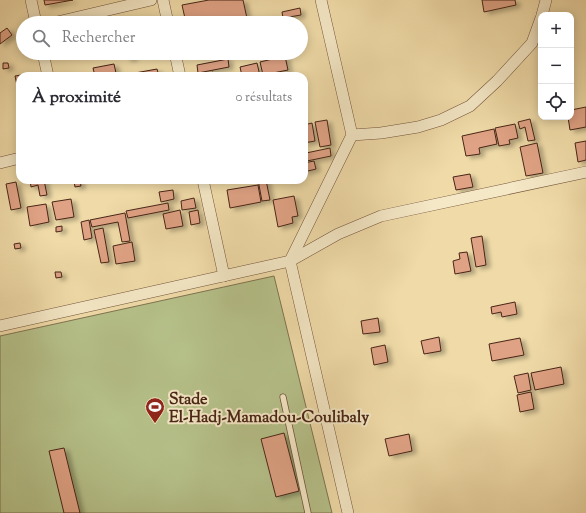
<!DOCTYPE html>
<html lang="fr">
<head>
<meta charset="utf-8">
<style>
  body { margin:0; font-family:"Sorts Mill Goudy",serif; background:#f2f2f3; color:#2b2b33 }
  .controls { position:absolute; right:12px; top:12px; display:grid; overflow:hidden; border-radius:8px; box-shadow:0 2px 10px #0003 }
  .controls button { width:36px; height:36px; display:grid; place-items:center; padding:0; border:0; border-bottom:1px solid #e1e1e2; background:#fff; color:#2b2b33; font:20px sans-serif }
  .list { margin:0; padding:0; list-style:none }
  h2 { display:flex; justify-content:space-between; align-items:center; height:52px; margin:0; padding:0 16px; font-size:17px }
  h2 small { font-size:13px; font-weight:400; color:#7c7c81 }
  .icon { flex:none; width:22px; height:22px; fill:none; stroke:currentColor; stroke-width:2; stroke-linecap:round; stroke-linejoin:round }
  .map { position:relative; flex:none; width:586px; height:513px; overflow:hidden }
  .search { position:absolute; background:#fff; box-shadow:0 2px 10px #0003; left:16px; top:16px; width:292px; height:44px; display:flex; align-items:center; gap:10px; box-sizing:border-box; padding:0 14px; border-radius:22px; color:#7c7c81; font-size:15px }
  .panel { position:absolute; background:#fff; box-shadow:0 2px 10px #0003; left:16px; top:72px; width:292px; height:112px; border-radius:12px }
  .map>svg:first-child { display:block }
  .green { fill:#b6c18a; stroke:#7f7350 }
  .building { fill:#dfa284; stroke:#482516; filter:url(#shadow) }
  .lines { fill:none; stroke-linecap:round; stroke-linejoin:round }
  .lane-casing { stroke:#72523a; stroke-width:7 }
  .street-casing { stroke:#72523a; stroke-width:12 }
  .lane { stroke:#f5e8c6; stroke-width:5.5 }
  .street { stroke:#f5e8c6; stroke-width:11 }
  .labels { text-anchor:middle; stroke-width:4; stroke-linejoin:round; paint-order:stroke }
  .poi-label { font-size:16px; font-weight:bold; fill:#482516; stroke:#f5e8c6; text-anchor:start }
</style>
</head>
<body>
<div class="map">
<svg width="586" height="513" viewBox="0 0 586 513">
  <defs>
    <filter id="shadow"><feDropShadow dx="4.5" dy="2.5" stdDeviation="2" flood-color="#0004"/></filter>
  </defs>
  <rect width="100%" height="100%" fill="#f0dba8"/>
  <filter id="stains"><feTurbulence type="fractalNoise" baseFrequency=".005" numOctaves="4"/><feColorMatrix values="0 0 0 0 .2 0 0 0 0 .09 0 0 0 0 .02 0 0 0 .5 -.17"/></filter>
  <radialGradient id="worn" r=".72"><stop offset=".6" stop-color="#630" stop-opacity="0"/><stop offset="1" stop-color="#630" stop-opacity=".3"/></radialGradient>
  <polygon class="green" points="274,276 332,513 0,513 0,336"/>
  <g class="building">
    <polygon points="44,0 73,0 45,5"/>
    <polygon points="209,0 243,0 248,23 186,23 182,5"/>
    <polygon points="482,0 515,0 516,5 484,12"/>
    <polygon points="300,8 301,15 283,18 282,12"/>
    <polygon points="152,20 153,23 139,23"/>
    <polygon points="7,28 12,35 0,44 0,33"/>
    <polygon points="126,53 132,53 133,58 127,59"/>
    <polygon points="196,53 209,53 209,55 196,56"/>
    <rect x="220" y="53" width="6" height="4"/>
    <polygon points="285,56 288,70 263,75 260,62"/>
    <polygon points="228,59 229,67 198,73 197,65"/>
    <polygon points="3,63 8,63 9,68 3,69"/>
    <polygon points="257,63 260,76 242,76 240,67"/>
    <polygon points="114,64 116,73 95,76 93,68"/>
    <polygon points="157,69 159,76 135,76 135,73"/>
    <polygon points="213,72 214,76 200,76"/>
    <polygon points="34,73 35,76 20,76 19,95 15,76"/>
    <polygon points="586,107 586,127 570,130 568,117 571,117 571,110"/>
    <polygon points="530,119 535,140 528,141 525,127 520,129 518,122"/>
    <polygon points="327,120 331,145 320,147 315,122"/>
    <polygon points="312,123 315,141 304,143 304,125"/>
    <polygon points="515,124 518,138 509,140 510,144 499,146 495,128"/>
    <polygon points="494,129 497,144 479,148 480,154 466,156 462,136"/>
    <polygon points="586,141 586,160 578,162 575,143"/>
    <polygon points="537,143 543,173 526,176 520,147"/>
    <polygon points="330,148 331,156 307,161 306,153"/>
    <polygon points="314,161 316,169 304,172 304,163"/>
    <polygon points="470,174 473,187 456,190 453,177"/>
    <polygon points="30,180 44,180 47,195 40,196 38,185 31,187"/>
    <polygon points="80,180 81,186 75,187 74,181"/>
    <polygon points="258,180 266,180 270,200 262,201"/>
    <polygon points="16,182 21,208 11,210 6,184"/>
    <polygon points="258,185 261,202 230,208 227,190"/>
    <polygon points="173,190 174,199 161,202 159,192"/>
    <polygon points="294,196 298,216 292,217 293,223 278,227 273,200"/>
    <polygon points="194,198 196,208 182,210 181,201"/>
    <polygon points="71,199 74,217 56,220 52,202"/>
    <polygon points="168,203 169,210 128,218 126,211"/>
    <polygon points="46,204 49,222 30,226 27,207"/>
    <polygon points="180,210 183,226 166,229 163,214"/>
    <polygon points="198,210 200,223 191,225 189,212"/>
    <polygon points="125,213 130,241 122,242 118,222 92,227 90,220"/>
    <polygon points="89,220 92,238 84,240 81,222"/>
    <polygon points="62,226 62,231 56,232 56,227"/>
    <polygon points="103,228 109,262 101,263 94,230"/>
    <polygon points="482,236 486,265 476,267 471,238"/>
    <polygon points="132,242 135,261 116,264 113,246"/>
    <polygon points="20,243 21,248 15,249 14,244"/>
    <polygon points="467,252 471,271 455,274 453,261 460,259 459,253"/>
    <polygon points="55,272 61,272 62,277 56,278"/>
    <polygon points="515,302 517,314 502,317 501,312 492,314 491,307"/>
    <polygon points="378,318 380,332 363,334 361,321"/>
    <polygon points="439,337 441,351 424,354 421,341"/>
    <polygon points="520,338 524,355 492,361 489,344"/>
    <polygon points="385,345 388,362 374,365 371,348"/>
    <polygon points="561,367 564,384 535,390 531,373"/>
    <polygon points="528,373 531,390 518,393 514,376"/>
    <polygon points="531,392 534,409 520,412 517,395"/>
    <polygon points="284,433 299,491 276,497 261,439"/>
    <polygon points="409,434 412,451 389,456 385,439"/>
    <polygon points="64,448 80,513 64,513 49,451"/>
  </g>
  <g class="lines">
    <g class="lane-casing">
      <polyline id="lane" points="283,397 308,513"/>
    </g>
    <g class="street-casing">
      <g id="street">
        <polyline points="31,0 36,23"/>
        <polyline points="163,0 168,23"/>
        <polyline points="321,0 352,135 290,261 348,513"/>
        <polyline points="542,15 546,0"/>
        <polyline points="53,23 151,0"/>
        <polyline points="43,53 48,76"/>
        <polyline points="175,53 180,76"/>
        <polyline points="352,135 381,133 418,127 441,120 470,106 497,81 532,43 541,18"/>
        <polyline points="0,163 20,158"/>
        <polyline points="203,180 224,276"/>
        <polyline points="0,326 290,261 338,234 381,216 586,172"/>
      </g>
    </g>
    <use href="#lane" class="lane"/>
    <use href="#street" class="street"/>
  </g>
  <defs>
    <g id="stadium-pin" transform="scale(1)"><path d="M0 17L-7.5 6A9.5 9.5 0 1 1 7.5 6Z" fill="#8f2418" stroke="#f5e8c6"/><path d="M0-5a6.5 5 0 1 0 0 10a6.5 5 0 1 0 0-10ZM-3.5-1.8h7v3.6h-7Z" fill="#fff"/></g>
  </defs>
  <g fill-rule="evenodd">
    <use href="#stadium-pin" x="155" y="407"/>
  </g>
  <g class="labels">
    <g class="poi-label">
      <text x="169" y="404">Stade<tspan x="169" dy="18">El-Hadj-Mamadou-Coulibaly</tspan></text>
    </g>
  </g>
  <rect width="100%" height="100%" filter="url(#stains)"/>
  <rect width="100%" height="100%" fill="url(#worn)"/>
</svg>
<div class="controls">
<button>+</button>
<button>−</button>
<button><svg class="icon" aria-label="locate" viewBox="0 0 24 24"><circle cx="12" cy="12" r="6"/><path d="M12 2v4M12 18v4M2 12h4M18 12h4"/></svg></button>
</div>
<div class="search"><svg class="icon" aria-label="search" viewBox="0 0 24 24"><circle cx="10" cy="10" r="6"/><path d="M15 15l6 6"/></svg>Rechercher</div>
<section class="panel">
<h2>À proximité<small>0 résultats</small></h2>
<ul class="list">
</ul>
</section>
</div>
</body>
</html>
